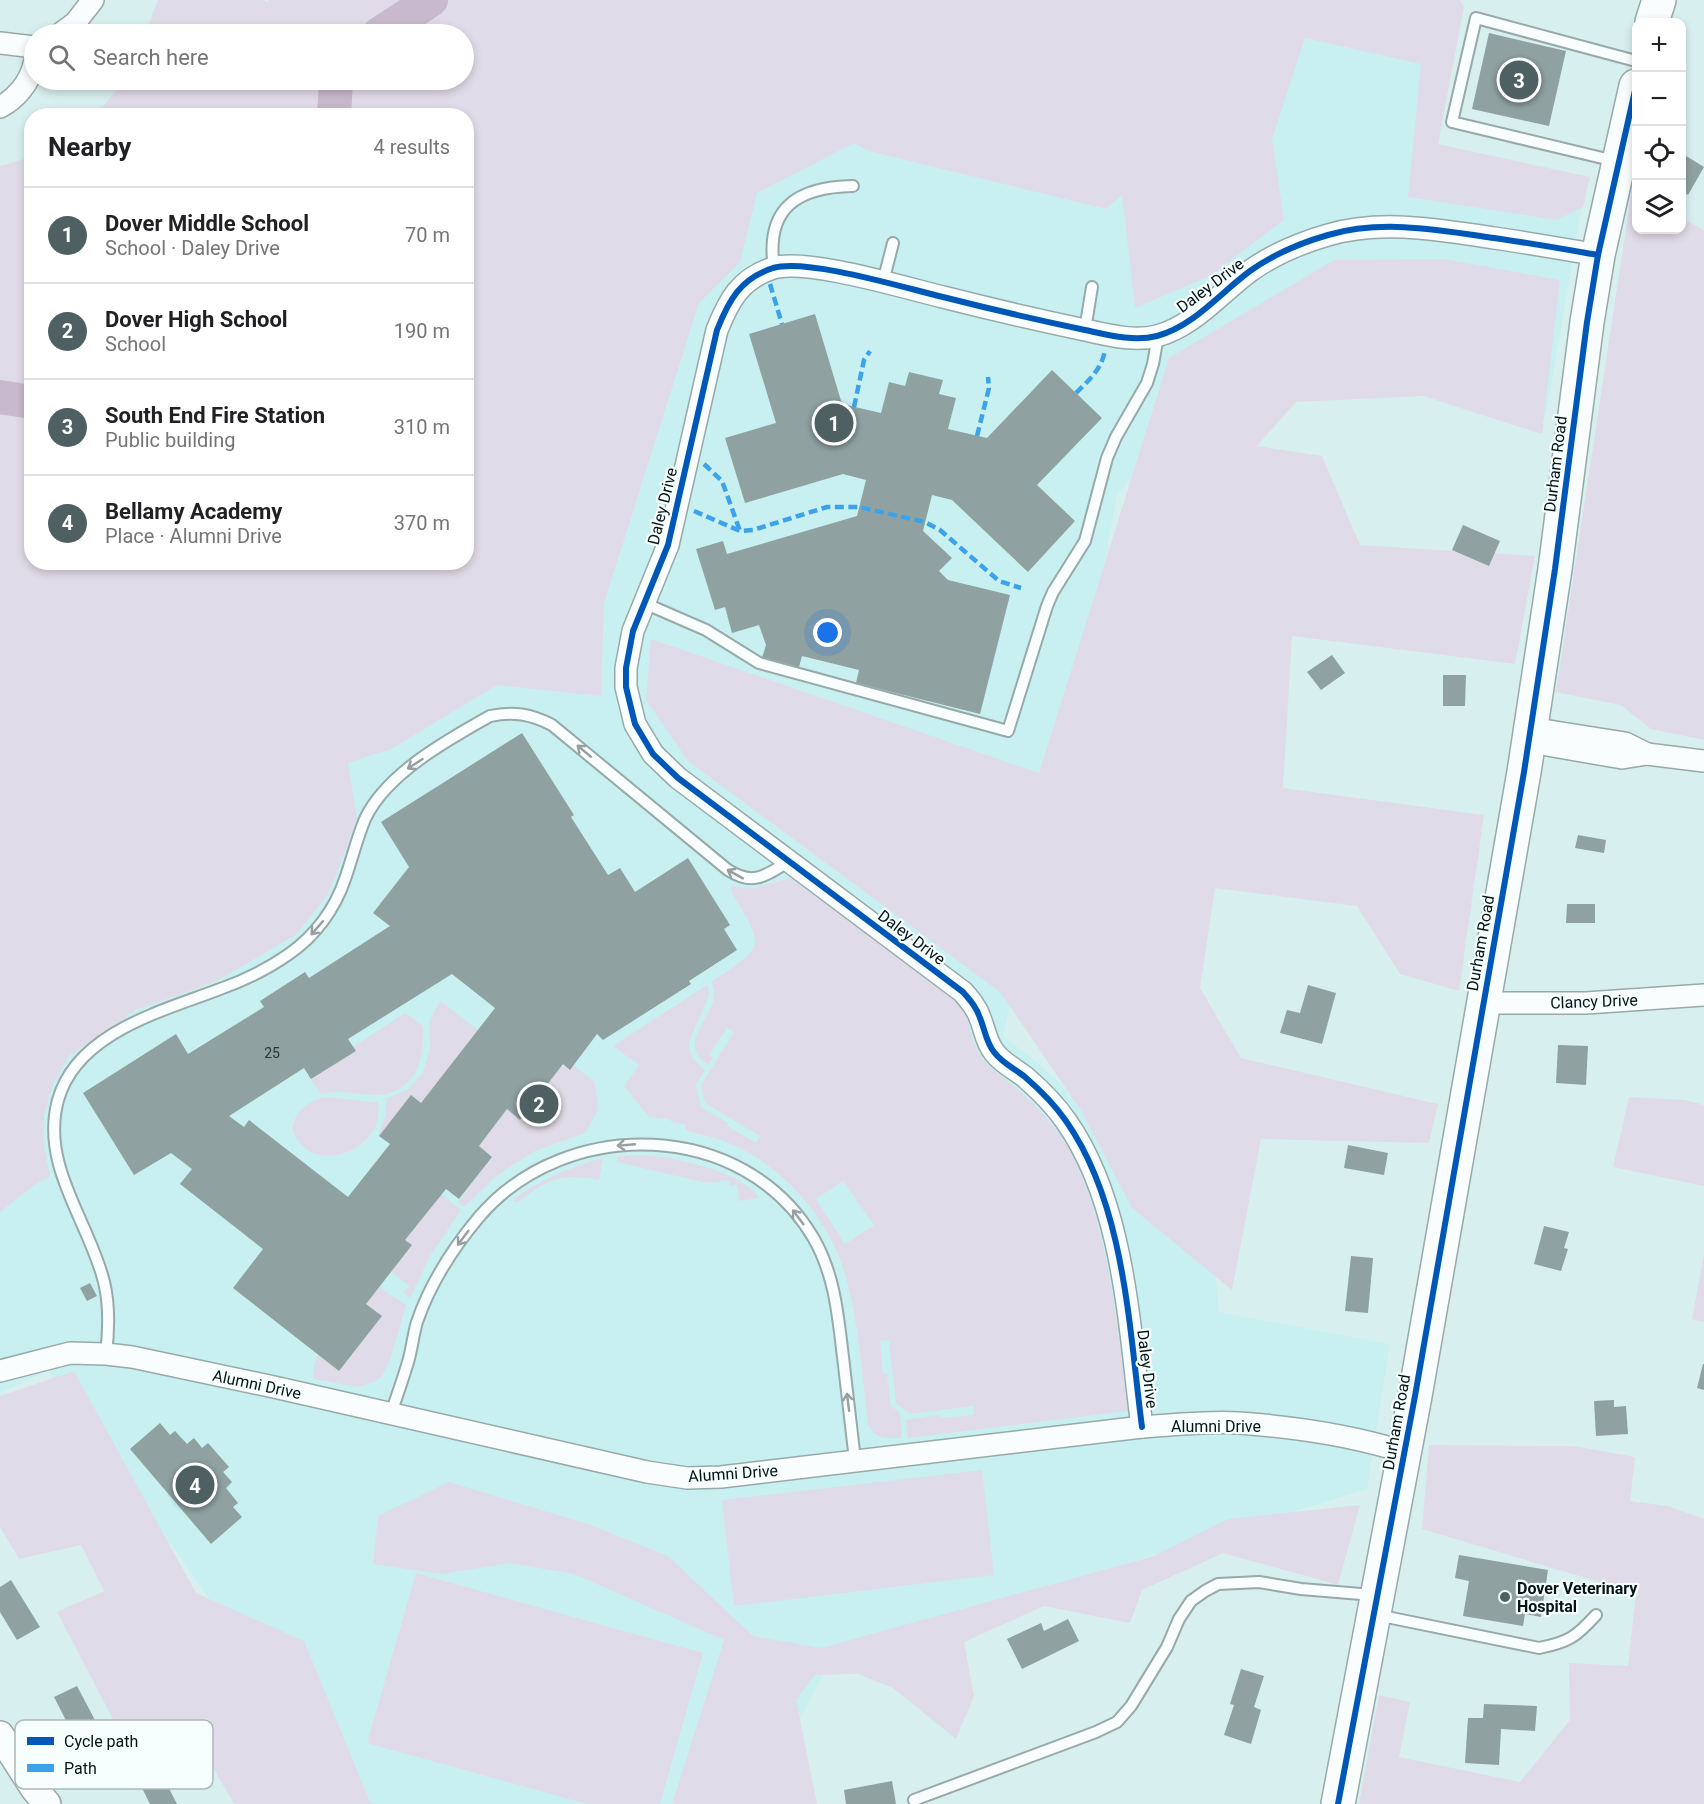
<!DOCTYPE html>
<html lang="en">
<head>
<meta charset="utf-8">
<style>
  body { margin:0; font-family:Roboto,sans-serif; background:#f6f6f6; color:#202124 }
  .controls { position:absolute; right:18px; top:18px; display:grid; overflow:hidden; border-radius:12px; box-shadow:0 3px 9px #0003 }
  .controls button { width:54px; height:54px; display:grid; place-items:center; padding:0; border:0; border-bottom:2px solid #e0e0e0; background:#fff; color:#202124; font:30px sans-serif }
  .you { position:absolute; left:828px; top:633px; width:21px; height:21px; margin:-15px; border:4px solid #fff; border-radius:50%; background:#1a73e8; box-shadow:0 0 0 9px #1a73e833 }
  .badge { display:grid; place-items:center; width:39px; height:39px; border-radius:50%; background:#4e6061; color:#fff; font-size:20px; font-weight:700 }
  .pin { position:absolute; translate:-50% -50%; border:3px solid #fff; box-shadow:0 2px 6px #0006 }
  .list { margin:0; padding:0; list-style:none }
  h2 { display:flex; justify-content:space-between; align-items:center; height:78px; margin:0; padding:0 24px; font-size:26px }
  h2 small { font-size:20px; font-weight:400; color:#757577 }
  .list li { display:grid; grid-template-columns:39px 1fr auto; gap:18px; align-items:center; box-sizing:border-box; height:96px; padding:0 24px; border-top:2px solid #e0e0e0 }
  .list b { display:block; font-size:22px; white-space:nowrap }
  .list p { margin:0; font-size:20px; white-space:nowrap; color:#757577 }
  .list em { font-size:20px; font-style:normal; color:#757577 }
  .icon { flex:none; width:33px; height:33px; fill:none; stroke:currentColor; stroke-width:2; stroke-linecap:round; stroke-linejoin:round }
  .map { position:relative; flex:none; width:1704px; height:1804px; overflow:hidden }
  .search { position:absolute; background:#fff; box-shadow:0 3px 9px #0003; left:24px; top:24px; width:450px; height:66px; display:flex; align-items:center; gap:15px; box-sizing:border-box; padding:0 21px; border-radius:33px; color:#757577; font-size:22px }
  .panel { position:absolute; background:#fff; box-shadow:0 3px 9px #0003; left:24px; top:108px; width:450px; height:462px; border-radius:24px }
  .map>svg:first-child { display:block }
  .built { fill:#c8f0f1 }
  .green { fill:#e0dbe8; fill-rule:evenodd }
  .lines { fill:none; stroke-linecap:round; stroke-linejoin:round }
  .river { stroke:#c9b9cc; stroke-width:34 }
  .building { fill:#8fa1a1; fill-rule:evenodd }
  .service-casing { stroke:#97a9a9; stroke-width:14 }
  .minor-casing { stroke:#97a9a9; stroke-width:24 }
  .tertiary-casing { stroke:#97a9a9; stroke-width:30 }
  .primary-casing { stroke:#97a9a9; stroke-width:36 }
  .service { stroke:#f9fdfd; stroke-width:10 }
  .minor { stroke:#f9fdfd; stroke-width:21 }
  .tertiary { stroke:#f9fdfd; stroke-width:27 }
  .primary { stroke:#f9fdfd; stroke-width:33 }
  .quiet { stroke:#3ca2ea; stroke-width:4.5; stroke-dasharray:9 4.5; stroke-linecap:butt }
  .cycleway-casing { stroke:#f6fefe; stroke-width:10 }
  .cycleway { stroke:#0057b8; stroke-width:6 }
  .oneway { stroke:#979fa0 }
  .poi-dot { fill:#4e6061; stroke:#f6fefe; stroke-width:2 }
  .labels { text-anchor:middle; stroke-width:4.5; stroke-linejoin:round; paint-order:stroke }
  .number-label { font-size:14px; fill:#273637 }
  .street-label { font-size:16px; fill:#041314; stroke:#f6fefe }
  .poi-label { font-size:16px; font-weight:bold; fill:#041314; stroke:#f6fefe; text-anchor:start }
  .key { fill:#f6fefe; stroke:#adb8b8; stroke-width:1.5 }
  .key-label { font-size:16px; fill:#041314 }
</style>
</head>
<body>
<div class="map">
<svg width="1704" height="1804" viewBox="0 0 1704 1804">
  <rect width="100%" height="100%" fill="#d8eff0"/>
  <polygon class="built" points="1448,0 1413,157 1583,199 1546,416 1225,355 1117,496 1063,782 1003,1036 1027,1054 1058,1081 1082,1110 1196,1073 1219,1312 1390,1344 1367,1489 835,1653 766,1782 734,1804 354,1804 48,1370 0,1393 0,406 32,562 466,562 467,231"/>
  <g class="green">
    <polygon points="158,0 263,0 267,2 269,0 1460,0 1464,7 1438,144 1590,177 1583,207 1557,220 1408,197 1421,64 1305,38 1272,139 1284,220 1210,276 1135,308 1122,195 1106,209 869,151 854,143 757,193 740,262 699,303 604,603 601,696 497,685 391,749 348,763 357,819 329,893 297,934 217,981 136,1010 69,1056 53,1084 44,1114 44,1147 50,1176 34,1185 0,1212 0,166 31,157 32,562 466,562 466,116 96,115 125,80 464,80 464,34 145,34"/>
    <polygon points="1632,189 1636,192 1636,230 1682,230 1682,218 1704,230 1704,740 1651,729 1621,705 1556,692"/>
    <polygon points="1444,259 1560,280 1542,434 1423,396 1296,402 1257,446 1322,456 1360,545 1535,556 1515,664 1292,636 1283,788 1484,815 1459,991 1400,974 1357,906 1215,888 1200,988 1241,1058 1438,1104 1429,1143 1261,1139 1232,1290 1132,1208 1082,1112 1000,992 688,761 646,700 651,639 1039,773 1169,358 1334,260"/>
    <path d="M790 878 947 992 961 1006 969 1020 968 1024C972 1036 975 1048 982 1058 991 1070 1005 1078 1016 1088 1034 1102 1049 1119 1062 1138 1108 1209 1117 1328 1128 1411L908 1438 905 1420 940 1415 941 1418 973 1415V1406L910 1414 896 1403 889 1340 880 1341 883 1374H887L891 1406 900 1413 902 1438C887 1438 874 1440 868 1424 862 1375 859 1323 845 1274 828 1216 778 1160 721 1140 709 1136 697 1134 685 1130L686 1125 672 1122 669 1119 649 1117 624 1086 639 1065 613 1046 707 985 709 992 708 998 689 1042C689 1055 695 1062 705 1070L696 1085 701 1107 728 1123 727 1126 756 1143 760 1136 705 1103 701 1085 734 1032 727 1028 709 1055 713 1058 708 1065C670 1038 728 1011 711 982 765 946 766 949 732 893L731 886 753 888ZM843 1181 874 1225 845 1244 816 1199Z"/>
    <polygon points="440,1001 478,1030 421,1103 411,1096 379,1136 378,1136 385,1117 387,1098 407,1090 423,1073 430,1048 429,1022"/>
    <path d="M405 1013 423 1026C425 1058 416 1093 377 1095 357 1095 340 1089 321 1094L311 1079 356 1051 353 1047Z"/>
    <polygon points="563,1064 570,1069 573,1065 595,1082 598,1110 585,1133 535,1151 513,1165 495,1177 464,1207 458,1202 492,1157 479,1146 507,1109 520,1119"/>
    <polygon points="1629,1097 1685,1100 1704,1105 1704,1186 1613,1167"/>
    <path d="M322 1098C341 1097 359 1102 378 1102 379 1109 379 1118 376 1125 361 1160 304 1170 292 1128 296 1112 305 1103 322 1098Z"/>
    <path d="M643 1155C671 1156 744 1172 759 1198L739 1201 737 1185 730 1186 729 1180 707 1183 617 1162 618 1156Z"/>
    <path d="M603 1158 599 1180C559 1172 547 1180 516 1203L513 1199C541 1180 569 1167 603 1158Z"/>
    <polygon points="441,1194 461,1210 430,1256 410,1298 403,1292 410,1287 391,1271 412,1245 405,1240"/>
    <polygon points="1704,1254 1704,1322 1692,1319"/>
    <polygon points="379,1287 406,1305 390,1360 381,1377 374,1382 358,1387 314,1379 314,1365 318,1355 339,1371 382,1316 366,1304"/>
    <polygon points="74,1371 196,1593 304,1641 370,1802 374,1804 234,1804 187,1722 126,1744 57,1612 104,1591 81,1545 19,1559 0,1527 0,1396"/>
    <polygon points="1429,1445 1573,1446 1635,1457 1630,1501 1668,1506 1704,1519 1704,1804 1359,1804 1379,1695 1410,1702 1399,1757 1520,1782 1570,1720 1569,1663 1628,1666 1636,1593 1422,1529"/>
    <polygon points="982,1470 994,1575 734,1606 722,1500"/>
    <polygon points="449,1482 588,1524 668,1556 753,1636 821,1648 1154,1556 1228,1519 1360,1505 1338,1585 1223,1553 1142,1590 1130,1623 1044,1606 964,1642 974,1696 956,1739 893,1688 858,1674 815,1675 796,1700 817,1804 672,1804 724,1640 574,1574 509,1563 442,1574 373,1564 378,1516"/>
    <polygon points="416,1573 703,1653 660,1804 587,1804 367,1743"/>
  </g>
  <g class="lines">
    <g class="river">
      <polyline points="379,34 431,0"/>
      <polyline points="334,116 336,80"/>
      <polyline points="0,397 32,402"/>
    </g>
  </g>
  <g class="building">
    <polygon points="1489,33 1566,51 1549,126 1472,109"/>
    <polygon points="1683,154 1704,167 1688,195 1682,191"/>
    <polygon points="815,314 842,404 881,413 889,382 905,386 909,372 943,380 939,394 956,398 948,429 987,438 1052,370 1102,418 1037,485 1075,521 1028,572 952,500 932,495 923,531 952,558 939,571 948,580 1010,595 980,714 856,683 859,670 802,656 799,667 762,658 766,645 759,625 732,633 725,607 715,610 696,549 723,541 727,554 857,516 866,480 843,474 745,503 725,438 776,423 749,334"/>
    <polygon points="1463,525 1500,541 1489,566 1452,550"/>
    <polygon points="1332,655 1345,673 1321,690 1307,672"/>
    <polygon points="1443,675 1466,675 1465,706 1443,706"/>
    <path d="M522 733 574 815 571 817 608 875 620 868 635 892 688 858 730 925 724 929 737 950 689 981 691 984 603 1040 597 1034 570 1070 563 1064 520 1120 507 1109 479 1146 492 1157 459 1199 446 1189 405 1240 412 1245 366 1304 382 1316 339 1371 233 1288 263 1249 180 1184 192 1169 171 1153 134 1175 83 1093 176 1034 188 1054 264 1007 260 1001 305 972 309 978 390 926 373 913 409 867 381 822ZM452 974 495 1008 421 1103 411 1095 379 1136 390 1144 348 1197 249 1120 244 1127 229 1116 304 1068 311 1079 356 1051 348 1039Z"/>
    <polygon points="1578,835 1606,840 1604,853 1575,848"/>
    <polygon points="1567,904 1595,904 1595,923 1566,923"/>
    <polygon points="1308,985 1336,993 1322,1044 1280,1033 1287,1010 1300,1013"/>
    <polygon points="1558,1045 1588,1046 1586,1085 1556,1083"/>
    <polygon points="1348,1145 1388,1153 1384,1175 1344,1168"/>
    <polygon points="1544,1226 1569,1232 1564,1248 1568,1249 1561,1271 1534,1264"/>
    <polygon points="1351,1256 1373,1258 1368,1313 1345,1311"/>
    <polygon points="90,1283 97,1296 87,1301 80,1288"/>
    <polygon points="1703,1364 1704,1364 1704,1390 1697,1388"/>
    <polygon points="1614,1400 1614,1407 1626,1406 1628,1434 1596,1436 1594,1401"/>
    <polygon points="160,1423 170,1435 175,1431 187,1444 194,1438 202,1448 208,1443 229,1467 223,1472 232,1482 226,1488 238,1503 233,1507 242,1517 211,1544 130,1449"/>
    <polygon points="1459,1555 1548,1570 1541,1617 1525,1614 1523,1626 1463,1616 1469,1581 1455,1578"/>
    <polygon points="11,1580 40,1627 17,1640 0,1612 0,1587"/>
    <polygon points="1068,1619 1079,1641 1022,1669 1007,1639 1041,1623 1044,1631"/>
    <polygon points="1241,1669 1264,1676 1254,1707 1261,1710 1251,1744 1224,1735 1234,1705 1230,1704"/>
    <polygon points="77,1686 96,1722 73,1734 54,1697"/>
    <polygon points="1484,1704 1537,1706 1535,1731 1501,1729 1499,1765 1465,1763 1468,1718 1483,1718"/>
    <polygon points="156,1763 177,1804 150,1804 135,1774"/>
    <polygon points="892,1781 896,1804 846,1804 844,1790"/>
  </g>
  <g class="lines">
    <g class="service-casing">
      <g id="service">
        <polyline points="1615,161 1452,122 1476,18 1636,61"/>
        <path d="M774 268C765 208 797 187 853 186"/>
        <polyline points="883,282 893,243"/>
        <polyline points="1085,330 1092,287"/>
        <polyline points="644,603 706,630 759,663 1008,731 1047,606 1053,592 1085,541 1107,458 1116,437 1147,383 1153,364 1158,336"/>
        <path d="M106 1354C109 1329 110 1306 104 1282 89 1221 40 1166 58 1100 77 1032 163 1011 220 989 243 981 269 968 289 954 315 936 335 909 345 879 352 859 357 838 365 819 386 774 447 740 490 716 513 711 531 714 552 725L728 870C753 886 765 876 788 862"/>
        <path d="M391 1413C397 1396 403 1379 408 1362 412 1349 413 1335 417 1322 430 1284 453 1248 479 1217 566 1115 745 1119 814 1239 835 1276 838 1316 843 1357 847 1391 851 1426 855 1460"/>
        <path d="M1377 1615 1539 1648C1569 1642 1576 1637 1596 1615"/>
        <polyline points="914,1800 1096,1732 1117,1722 1131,1706 1167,1647 1179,1619 1191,1601 1205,1591 1218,1584 1259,1582 1301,1589 1373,1595"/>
      </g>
    </g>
    <g class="minor-casing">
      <g id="minor">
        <polyline points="60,34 75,23 93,0"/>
        <polyline points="0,43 34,47"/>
        <path d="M0 107C16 99 30 82 34 64"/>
        <polygon points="1549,731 1625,743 1647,754 1622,758 1547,745 1530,732"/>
        <polyline points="1647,754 1704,761"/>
        <polyline points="1483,1003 1586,1003 1704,995"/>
        <path d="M0 1371 70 1353 106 1354 132 1357 274 1387 647 1472 687 1478 721 1477 1142 1427C1174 1425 1207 1421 1239 1423 1294 1427 1351 1435 1404 1452"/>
        <path d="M1142 1427C1129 1328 1125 1205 1066 1121 1055 1105 1040 1090 1025 1077 1015 1069 1002 1063 994 1052 986 1042 985 1030 980 1018 977 1008 970 1000 963 992L678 778 653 754 635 724 626 687V668L633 631 668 545 717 330C729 300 740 279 773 268 807 258 905 288 943 297 990 309 1038 320 1085 330 1108 335 1134 342 1157 336 1194 326 1220 293 1250 271 1274 254 1300 243 1328 235 1382 219 1440 230 1494 238 1529 243 1563 249 1598 255"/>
      </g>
    </g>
    <g class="tertiary-casing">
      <polyline id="tertiary" points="0,1735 34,1788 47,1804"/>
    </g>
    <g class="primary-casing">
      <g id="primary">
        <polyline points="1652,22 1659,0"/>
        <polyline points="1338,1804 1415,1396 1524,772 1555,569 1587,322 1598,255 1636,86"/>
      </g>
    </g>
    <use href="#service" class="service"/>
    <use href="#minor" class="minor"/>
    <use href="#tertiary" class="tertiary"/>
    <use href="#primary" class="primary"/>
    <g class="quiet">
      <polyline points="770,284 782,324"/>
      <path d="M1076 393C1089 380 1102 369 1105 350"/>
      <polyline points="854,407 864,360 870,351"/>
      <polyline points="977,436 989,388 988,377"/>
      <polyline points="704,464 722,481 740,531"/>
      <polyline points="694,511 740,531 753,530 827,507 859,507 925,522 940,530 999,581 1021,588"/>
    </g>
    <g class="cycleway-casing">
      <g id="cycleway">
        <path d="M1142 1427C1129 1328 1125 1205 1066 1121 1055 1105 1040 1090 1025 1077 1015 1069 1002 1063 994 1052 986 1042 985 1030 980 1018 977 1008 970 1000 963 992L678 778 653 754 635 724 626 687V668L633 631 668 545 717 330C729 300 740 279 773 268 807 258 905 288 943 297 990 309 1038 320 1085 330 1108 335 1134 342 1157 336 1194 326 1220 293 1250 271 1274 254 1300 243 1328 235 1382 219 1440 230 1494 238 1529 243 1563 249 1598 255"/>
        <polyline points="1338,1804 1415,1396 1524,772 1555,569 1587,322 1598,255 1636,86"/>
      </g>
    </g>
    <use href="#cycleway" class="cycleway"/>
  </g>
  <defs><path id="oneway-shaft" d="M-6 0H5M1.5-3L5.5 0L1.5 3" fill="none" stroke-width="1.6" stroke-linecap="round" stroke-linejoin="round" transform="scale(1.5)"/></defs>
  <g class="oneway">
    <use href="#oneway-shaft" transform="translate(584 751) rotate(-140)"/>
    <use href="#oneway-shaft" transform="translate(415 764) rotate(147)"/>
    <use href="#oneway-shaft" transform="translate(735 874) rotate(-151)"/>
    <use href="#oneway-shaft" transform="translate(317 928) rotate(131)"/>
    <use href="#oneway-shaft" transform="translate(626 1145) rotate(175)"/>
    <use href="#oneway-shaft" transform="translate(798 1217) rotate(-127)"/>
    <use href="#oneway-shaft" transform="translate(463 1238) rotate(127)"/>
    <use href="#oneway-shaft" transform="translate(848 1402) rotate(-97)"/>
  </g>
  <circle class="poi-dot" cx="1505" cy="1597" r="6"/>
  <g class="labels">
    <g class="number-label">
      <text x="272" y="1058">25</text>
    </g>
    <g class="street-label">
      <text transform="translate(1210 285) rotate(-37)" y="6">Daley Drive</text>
      <text transform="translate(1555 464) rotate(-83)" y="6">Durham Road</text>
      <text transform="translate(662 506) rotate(-76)" y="6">Daley Drive</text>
      <text transform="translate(912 937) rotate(37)" y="6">Daley Drive</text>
      <text transform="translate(1480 943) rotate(-80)" y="6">Durham Road</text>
      <text transform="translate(1594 1001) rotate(-2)" y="6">Clancy Drive</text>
      <text transform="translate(1148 1369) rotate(83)" y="6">Daley Drive</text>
      <text transform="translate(257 1384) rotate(12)" y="6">Alumni Drive</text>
      <text transform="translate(1396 1422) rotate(-80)" y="6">Durham Road</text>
      <text x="1216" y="1432">Alumni Drive</text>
      <text transform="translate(733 1473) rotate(-4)" y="6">Alumni Drive</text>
    </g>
    <g class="poi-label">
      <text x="1517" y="1594">Dover Veterinary<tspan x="1517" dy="18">Hospital</tspan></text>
    </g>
  </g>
  <rect x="15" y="1720" width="198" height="69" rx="9" class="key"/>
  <rect x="27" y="1737" width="27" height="8" fill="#0057b8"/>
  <rect x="27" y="1764" width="27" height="8" fill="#3ca2ea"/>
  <g class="key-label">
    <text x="64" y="1747">Cycle path</text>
    <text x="64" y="1774">Path</text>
  </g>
</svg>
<div class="controls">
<button>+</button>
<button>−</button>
<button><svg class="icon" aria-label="locate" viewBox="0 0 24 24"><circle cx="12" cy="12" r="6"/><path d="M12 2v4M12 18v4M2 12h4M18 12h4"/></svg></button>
<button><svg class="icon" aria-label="layers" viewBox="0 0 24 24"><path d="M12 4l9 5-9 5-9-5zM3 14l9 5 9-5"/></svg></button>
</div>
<div class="you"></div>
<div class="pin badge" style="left:834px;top:423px">1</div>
<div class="pin badge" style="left:539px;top:1104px">2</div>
<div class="pin badge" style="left:1519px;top:80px">3</div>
<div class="pin badge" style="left:195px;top:1485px">4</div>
<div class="search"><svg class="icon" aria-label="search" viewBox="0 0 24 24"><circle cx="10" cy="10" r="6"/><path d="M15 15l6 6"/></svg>Search here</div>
<section class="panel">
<h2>Nearby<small>4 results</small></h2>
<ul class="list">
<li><span class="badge">1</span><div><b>Dover Middle School</b><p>School · Daley Drive</p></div><em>70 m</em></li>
<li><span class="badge">2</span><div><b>Dover High School</b><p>School</p></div><em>190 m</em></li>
<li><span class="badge">3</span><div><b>South End Fire Station</b><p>Public building</p></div><em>310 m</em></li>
<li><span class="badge">4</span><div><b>Bellamy Academy</b><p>Place · Alumni Drive</p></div><em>370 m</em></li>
</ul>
</section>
</div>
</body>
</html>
